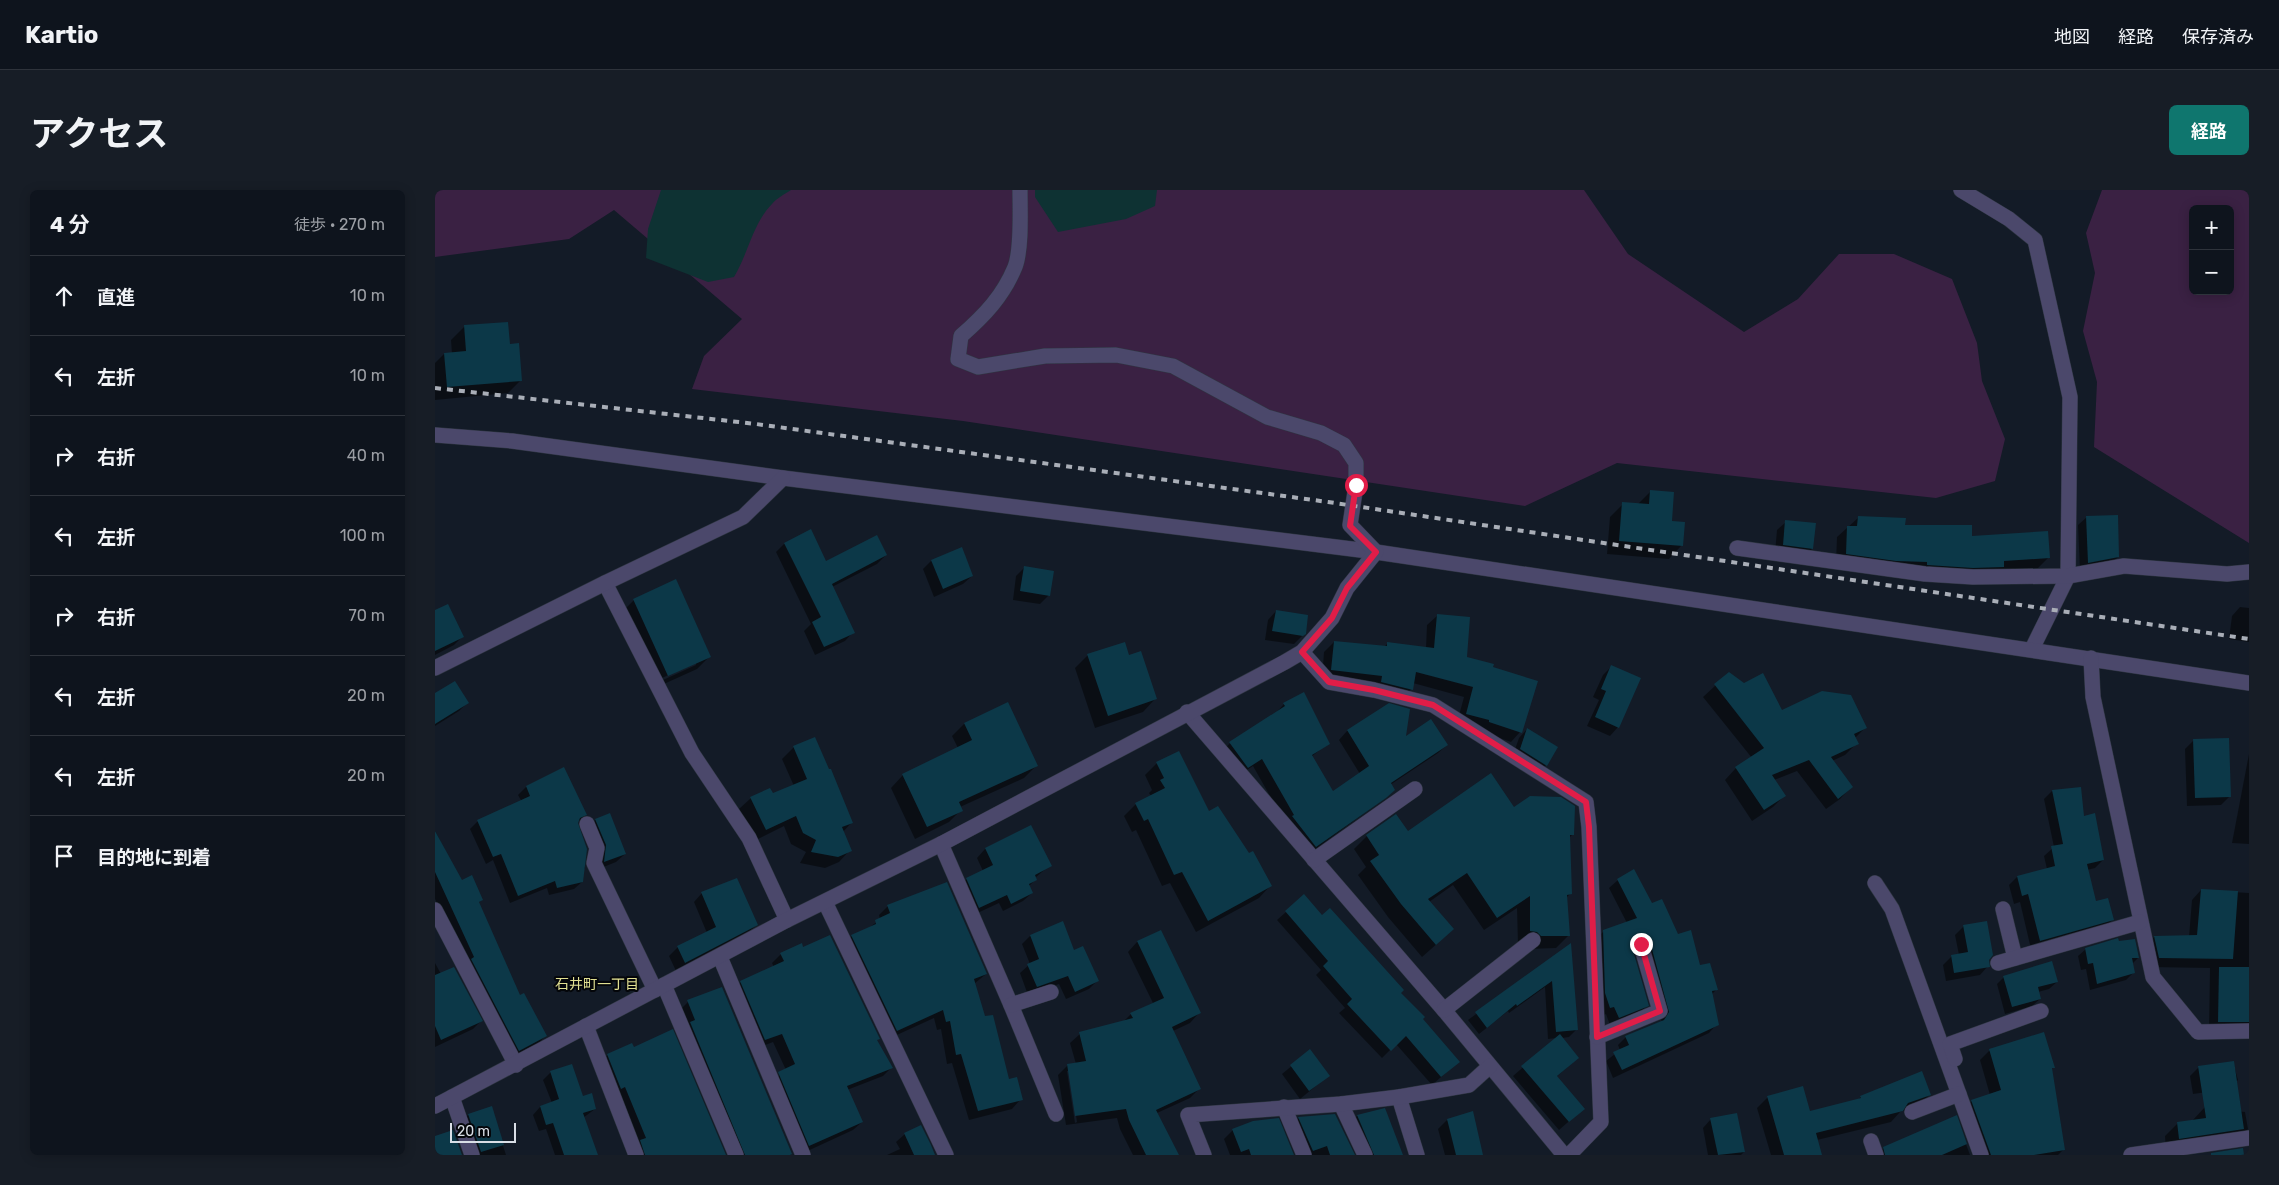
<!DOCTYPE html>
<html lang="ja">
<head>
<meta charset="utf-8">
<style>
  body { margin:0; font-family:Rubik,"Noto Sans JP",sans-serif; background:#171d26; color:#f1f3f6 }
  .controls { position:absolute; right:15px; top:15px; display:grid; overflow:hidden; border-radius:8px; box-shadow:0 2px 12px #0003 }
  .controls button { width:45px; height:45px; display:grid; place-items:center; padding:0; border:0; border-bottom:1px solid #2e333b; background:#0e141d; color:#f1f3f6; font:25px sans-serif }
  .scale { position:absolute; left:15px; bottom:12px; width:66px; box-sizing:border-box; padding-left:5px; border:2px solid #d9dee6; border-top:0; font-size:14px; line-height:18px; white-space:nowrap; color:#d9dee6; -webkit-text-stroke:4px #04060a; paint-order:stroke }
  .stop { position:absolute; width:15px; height:15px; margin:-11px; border:4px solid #e11d48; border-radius:50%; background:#fff }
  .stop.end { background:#e11d48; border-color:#fff; box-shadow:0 1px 5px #0008 }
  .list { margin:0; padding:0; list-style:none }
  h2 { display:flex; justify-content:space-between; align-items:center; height:65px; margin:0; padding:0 20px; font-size:21px }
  h2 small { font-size:16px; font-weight:400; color:#9b9ea4 }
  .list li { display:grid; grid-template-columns:32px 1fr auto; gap:15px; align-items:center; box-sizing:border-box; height:80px; padding:0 20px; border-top:1px solid #2e333b }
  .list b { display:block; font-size:19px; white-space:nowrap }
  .list em { font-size:16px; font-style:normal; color:#9b9ea4 }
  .icon { flex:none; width:28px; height:28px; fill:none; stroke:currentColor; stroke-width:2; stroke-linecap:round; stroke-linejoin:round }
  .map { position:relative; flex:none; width:1814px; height:965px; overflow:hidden; border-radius:8px }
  header { display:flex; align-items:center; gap:30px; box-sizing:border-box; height:70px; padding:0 25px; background:#0e141d; border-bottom:1px solid #2e333b }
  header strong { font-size:24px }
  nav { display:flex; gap:28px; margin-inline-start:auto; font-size:18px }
  .intro { display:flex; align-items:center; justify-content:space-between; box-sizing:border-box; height:120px; padding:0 30px }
  h1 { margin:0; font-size:35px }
  .button { padding:12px 22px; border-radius:8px; background:#0f766e; color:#fff; font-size:18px; font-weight:700 }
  main { display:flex; gap:30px; padding:0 30px }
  aside { flex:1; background:#0e141d; border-radius:8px; box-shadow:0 2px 12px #0003 }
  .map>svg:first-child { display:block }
  .green { fill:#3a2143; fill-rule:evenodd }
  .water { fill:#0e3233 }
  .shadow { fill:#0007; fill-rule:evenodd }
  .building { fill:#0c3848 }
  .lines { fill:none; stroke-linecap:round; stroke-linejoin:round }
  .minor-casing { stroke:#2f3642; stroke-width:16 }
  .minor { stroke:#4b486b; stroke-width:15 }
  .rail { stroke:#a9aeb7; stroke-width:4; stroke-dasharray:6 6; stroke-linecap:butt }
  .route { stroke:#e11d48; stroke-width:6 }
  .labels { text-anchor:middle; stroke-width:4; stroke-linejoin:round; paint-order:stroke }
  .neighbourhood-label { font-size:14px; fill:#e1e092; stroke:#04060a }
</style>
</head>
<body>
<header>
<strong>Kartio</strong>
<nav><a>地図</a><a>経路</a><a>保存済み</a></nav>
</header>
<div class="intro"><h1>アクセス</h1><a class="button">経路</a></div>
<main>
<aside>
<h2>4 分<small>徒歩 · 270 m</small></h2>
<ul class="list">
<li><svg class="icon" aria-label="ahead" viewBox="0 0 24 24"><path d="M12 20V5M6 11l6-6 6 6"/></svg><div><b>直進</b></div><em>10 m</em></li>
<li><svg class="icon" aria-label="left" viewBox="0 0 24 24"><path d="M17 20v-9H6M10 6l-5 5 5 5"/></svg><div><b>左折</b></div><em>10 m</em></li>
<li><svg class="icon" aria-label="right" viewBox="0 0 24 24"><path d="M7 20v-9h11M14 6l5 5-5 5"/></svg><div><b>右折</b></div><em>40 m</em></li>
<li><svg class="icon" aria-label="left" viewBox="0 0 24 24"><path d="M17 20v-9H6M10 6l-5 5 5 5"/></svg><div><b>左折</b></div><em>100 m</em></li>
<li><svg class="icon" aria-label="right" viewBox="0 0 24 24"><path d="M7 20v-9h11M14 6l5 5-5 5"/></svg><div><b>右折</b></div><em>70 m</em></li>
<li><svg class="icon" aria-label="left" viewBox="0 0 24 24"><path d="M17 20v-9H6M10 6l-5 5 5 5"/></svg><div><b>左折</b></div><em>20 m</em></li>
<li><svg class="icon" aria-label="left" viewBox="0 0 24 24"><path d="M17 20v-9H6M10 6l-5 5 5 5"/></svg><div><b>左折</b></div><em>20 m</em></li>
<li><svg class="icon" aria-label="arrive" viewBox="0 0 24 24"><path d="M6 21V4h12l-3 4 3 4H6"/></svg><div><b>目的地に到着</b></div></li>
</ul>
</aside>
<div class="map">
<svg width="1814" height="965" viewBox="0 0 1814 965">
  <rect width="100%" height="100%" fill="#131b27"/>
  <g class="green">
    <polygon points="0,0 1149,0 1193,64 1309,142 1363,109 1404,64 1459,64 1517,89 1542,153 1547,191 1570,249 1560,291 1501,308 1182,273 1090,316 528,231 257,199 269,166 307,129 179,20 134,49 0,67"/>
    <path d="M1667 0H1814V353L1659 257 1662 192 1648 141 1660 83 1651 43ZM1758 19H1795V101H1758Z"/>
  </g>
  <g class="water">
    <path d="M226 0H356C350 4 342 8 337 14 318 33 313 64 299 87L273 92 211 68 213 39Z"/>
    <polygon points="600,0 722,0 720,16 691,29 623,42 600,7"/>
  </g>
  <g class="shadow">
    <polygon points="29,137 74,155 86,190 73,203 0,210 0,173 9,164 17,164 16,150"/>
    <polygon points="1216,301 1236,333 1246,356 1234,369 1172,364 1175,327 1188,314 1202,315"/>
    <polygon points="1652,327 1683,367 1675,375 1645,380 1643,335"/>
    <polygon points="1423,328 1536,348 1613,368 1603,378 1563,381 1558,386 1401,373 1402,347"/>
    <polygon points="1351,332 1377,359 1369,367 1340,363 1342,340"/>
    <polygon points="375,341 391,373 451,365 442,374 397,397 418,442 410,451 380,465 369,441 376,434 341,362 349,354"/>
    <polygon points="496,371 537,386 528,394 499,407 488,379"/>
    <polygon points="590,377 614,405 605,414 578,410 581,386"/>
    <path d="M199 410 275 466 262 479 220 498 186 423ZM261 472V475L228 490 227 488Z"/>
    <polygon points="1805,417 1814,418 1814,452 1794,449 1797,426"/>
    <polygon points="0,421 28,446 19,455 0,465"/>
    <polygon points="841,421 867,446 859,454 830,450 833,430"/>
    <polygon points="1002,426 1031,468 1056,478 1085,542 1076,552 1022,533 1029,507 978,493 977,498 968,508 887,490 889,462 899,452 949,457 953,453 991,458 992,435"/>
    <polygon points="653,465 720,509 708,522 660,538 640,478"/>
    <polygon points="1176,477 1183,537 1175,546 1152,536 1164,510 1158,507 1168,485"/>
    <polygon points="1294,483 1346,521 1430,538 1420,548 1422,553 1410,565 1397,571 1416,597 1405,609 1391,619 1362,581 1339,590 1349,606 1338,617 1317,631 1290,590 1301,578 1317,568 1268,507"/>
    <polygon points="0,505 32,513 24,521 0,536"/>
    <polygon points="572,514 601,576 589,588 525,617 526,620 514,632 480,649 456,598 468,585 523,558 517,546 529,534"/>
    <polygon points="849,514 893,553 876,567 897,603 925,584 904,550 912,541 954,515 969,549 1012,555 1003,563 955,595 950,608 872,665 851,634 818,576 804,585 787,562 795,553 841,523"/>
    <polygon points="1092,539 1122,557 1111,575 1102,584 1077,568 1084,548"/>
    <polygon points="1759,550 1795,606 1786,615 1752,616 1750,559"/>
    <polygon points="359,557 417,632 408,642 415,660 404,672 390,678 365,673 371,662 356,654 349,636 319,651 304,619 316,608 337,605 359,596 347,569"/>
    <polygon points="1814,564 1814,654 1797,653"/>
    <polygon points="722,573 773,623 835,696 824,708 761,742 735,693 727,696 701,640 697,642 689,626 701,614 716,606 714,603 717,600 710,585"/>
    <polygon points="128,579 151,625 141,633 150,678 147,681 147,692 139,699 114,705 112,698 75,713 58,670 51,674 35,639 43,631 87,612 83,605 91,597"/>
    <polygon points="1617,601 1647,627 1668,670 1660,678 1652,680 1660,713 1677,730 1669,738 1596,759 1585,712 1579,714 1574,695 1582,687 1612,679 1609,666 1619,657 1609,609"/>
    <polygon points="1079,619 1138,644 1134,648 1135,704 1131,708 1134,745 1121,758 1093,759 1083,754 1082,718 1049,740 1018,695 994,712 1004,752 987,767 953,727 923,685 931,677 919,659 932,646 973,643"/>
    <polygon points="175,625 190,664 181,672 161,680 152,639 160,630"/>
    <polygon points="596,637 615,675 600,688 601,689 594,696 597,703 588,711 568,721 564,713 536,726 523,697 532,689 548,681 542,668 550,659"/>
    <polygon points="0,641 26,691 47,710 43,713 84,807 110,846 102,855 76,868 0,709"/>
    <polygon points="1199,681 1217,715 1243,745 1281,800 1276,805 1282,834 1274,843 1178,888 1171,871 1185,860 1183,855 1191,847 1227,832 1207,761 1200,754 1196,755 1212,815 1204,824 1175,835 1171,824 1167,826 1160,750 1168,742 1192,733 1174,698 1183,690"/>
    <polygon points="1766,700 1814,703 1814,840 1774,841 1775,778 1714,777 1710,757 1719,747 1754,747 1757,710"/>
    <polygon points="267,703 322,734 313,743 241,781 234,766 243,757 272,743 259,712"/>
    <polygon points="869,706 887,727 965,803 1014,880 997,895 961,854 947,868 904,823 910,818 881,785 886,780 842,730"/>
    <polygon points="453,716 551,784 539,794 549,828 573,891 586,909 577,919 534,930 517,873 512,874 506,839 502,840 499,828 453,849 407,755 417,746 433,739 445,729 444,725"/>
    <polygon points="1529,736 1553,770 1553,776 1545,785 1511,791 1508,775 1517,766 1524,765 1520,745"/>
    <path d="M725 741 764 823 755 833 738 841 764 899 755 908 722 923 742 965H698L685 939 682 928 631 935 623 885 633 875 641 874 635 853 645 844 688 832 696 824 718 813 693 762 702 752ZM632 881H634L642 932 640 933Z"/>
    <polygon points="595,746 638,761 662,791 654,799 631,809 624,794 593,805 585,783 595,774 587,754"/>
    <polygon points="1683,753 1703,768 1697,774 1698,783 1691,790 1655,800 1651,779 1646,780 1643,766 1651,759"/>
    <polygon points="1135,755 1142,839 1134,847 1127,848 1143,868 1121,887 1148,919 1124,940 1078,886 1122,848 1113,849 1110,797 1074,823 1073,821 1044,844 1033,830"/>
    <polygon points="346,764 457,877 448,886 412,900 427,932 418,940 366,964 336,892 351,880 338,852 322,858 297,801 306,792 339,777 337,773"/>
    <polygon points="0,773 6,784 46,831 38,839 0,857"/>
    <polygon points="1569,787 1622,792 1614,799 1603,802 1605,809 1597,816 1570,824 1562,794"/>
    <polygon points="287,798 356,965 298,965 244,821 253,812"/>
    <polygon points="1608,844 1619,877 1616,879 1629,959 1623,965 1544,965 1527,921 1537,911 1555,905 1545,870 1554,861"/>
    <polygon points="875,861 893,886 865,909 847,884"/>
    <polygon points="173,865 289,965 198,965 163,874"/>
    <polygon points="1798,872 1803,890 1794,899 1758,904 1755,886 1764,877"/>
    <polygon points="116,882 160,919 148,928 161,965 120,965 111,939 104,941 98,925 105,917 117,913 108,890"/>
    <polygon points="1495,904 1484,915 1465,922 1456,932 1382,950 1386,965 1336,965 1322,918 1333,907 1374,922 1422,911 1426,907"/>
    <polygon points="1770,917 1810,922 1813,939 1801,951 1731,961 1730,946 1743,933 1757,931"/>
    <polygon points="56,918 71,965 36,965 25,933 33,925"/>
    <polygon points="949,920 967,965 926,965 913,935 922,926"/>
    <polygon points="1521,927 1535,965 1442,965 1449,958"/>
    <polygon points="864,928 918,965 865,965 855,937"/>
    <polygon points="1276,929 1309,962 1306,965 1273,965 1268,938"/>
    <polygon points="1012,930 1047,965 1010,965 1003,939"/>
    <polygon points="798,940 857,965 795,965 789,949"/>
    <polygon points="470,944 499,965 452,965 465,959 461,952"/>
  </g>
  <g class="building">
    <polygon points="73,132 75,154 84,153 87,191 12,197 9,163 31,161 29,135"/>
    <polygon points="1215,300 1239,302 1237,331 1250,332 1248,356 1184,351 1187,312 1214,314"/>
    <polygon points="1683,325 1684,367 1653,373 1651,326"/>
    <polygon points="1423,326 1471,328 1470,335 1537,335 1537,346 1613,341 1615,368 1569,371 1569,377 1538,378 1492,375 1492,372 1461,371 1411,364 1412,336 1422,336"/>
    <polygon points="1350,330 1381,333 1378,359 1348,355"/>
    <polygon points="376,339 391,371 442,345 452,365 397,394 420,443 389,457 377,432 386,427 349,353"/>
    <polygon points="527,357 538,386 508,399 496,370"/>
    <polygon points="589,376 619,381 615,406 585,401"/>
    <polygon points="241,389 276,467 233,486 198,409"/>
    <polygon points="13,414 29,447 0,461 0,420"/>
    <polygon points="841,420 873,425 871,444 868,446 837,441"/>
    <polygon points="1002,424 1035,427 1032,467 1059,474 1058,477 1103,491 1087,543 1054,532 1054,530 1031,524 1038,497 981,482 978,500 946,492 947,486 896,480 899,451 952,456 952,452 999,458"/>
    <polygon points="690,452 694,465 706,461 722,509 673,526 652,464"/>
    <polygon points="1176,475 1206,488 1184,538 1160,527 1171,501 1166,499"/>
    <polygon points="1294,482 1309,493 1328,483 1347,520 1387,501 1416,505 1432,538 1419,544 1424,554 1396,567 1418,597 1403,609 1374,570 1337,585 1351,606 1329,620 1300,577 1329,558 1279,494"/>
    <polygon points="20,491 34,513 0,534 0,503"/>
    <polygon points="869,502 895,554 877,565 898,601 934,576 912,540 954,513 975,519 971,546 996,529 1013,555 956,593 960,600 951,608 881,657 857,626 859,625 827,569 813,578 794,552 850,516 848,513"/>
    <polygon points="573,512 603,576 524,612 528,621 492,637 467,584 537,550 529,533"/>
    <polygon points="1092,538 1123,557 1112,576 1085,559"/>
    <polygon points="380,547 394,579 396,579 418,633 407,637 417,661 403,667 376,662 381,650 368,643 361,626 331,640 315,607 335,598 338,603 372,589 358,556"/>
    <polygon points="1794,548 1796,607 1760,608 1758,549"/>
    <polygon points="744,561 774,621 783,616 814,663 818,661 837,696 773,731 747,682 739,685 713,629 709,631 700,613 730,598 725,590 729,588 721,572"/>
    <polygon points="129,577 152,625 145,628 143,633 152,659 148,692 122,698 120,691 83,706 66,664 58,667 42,630 95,606 91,596"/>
    <polygon points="1056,583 1079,617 1095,606 1126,607 1140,616 1139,645 1135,645 1137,704 1132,705 1135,746 1106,746 1102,742 1095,741 1095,706 1062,728 1032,683 993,709 1019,739 1001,755 966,714 935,671 944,665 931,645 961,624 973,641"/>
    <polygon points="1646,597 1649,626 1660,623 1669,670 1652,674 1661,711 1673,708 1679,730 1605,751 1593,704 1587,706 1582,686 1620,676 1616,656 1628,654 1617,600"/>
    <polygon points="175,623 191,664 169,672 171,655 160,629"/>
    <polygon points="596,635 617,676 600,685 602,690 594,694 598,703 576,714 572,705 544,718 531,688 558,675 550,658"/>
    <polygon points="0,641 27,690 37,685 48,710 44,712 85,805 89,803 112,846 84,861 36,769 39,767 0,682"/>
    <polygon points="1199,679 1217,713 1227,709 1243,744 1256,740 1265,775 1275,773 1283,800 1277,801 1284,835 1187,880 1178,862 1194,855 1190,846 1229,830 1234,822 1215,752 1209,746 1200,748 1197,757 1214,816 1184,828 1179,817 1175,818 1170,803 1168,740 1202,728 1182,689"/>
    <polygon points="302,688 323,735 250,773 242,756 281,737 266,702"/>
    <polygon points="512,692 552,784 539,789 550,826 558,825 574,889 582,887 588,910 543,921 526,864 521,865 515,831 511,832 508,820 462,841 416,745 441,734 440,730 455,723 452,715"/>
    <polygon points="1766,699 1803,701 1798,769 1724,768 1719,746 1762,745"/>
    <polygon points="869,704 887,725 895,718 969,800 966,803 990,827 988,829 1025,872 1006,887 971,846 956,861 912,814 917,809 888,776 893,771 850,721"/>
    <polygon points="628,731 639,760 648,756 664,791 640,802 633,786 602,797 592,774 604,769 595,745"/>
    <polygon points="1552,731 1558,765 1554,770 1555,777 1519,783 1516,765 1533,762 1528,735"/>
    <polygon points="726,740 766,823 737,837 766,899 721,920 744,965 711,965 694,930 691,919 640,926 632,874 651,871 644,842 698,828 695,823 729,808 702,751"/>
    <polygon points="395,745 445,849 442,850 458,878 412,896 428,932 374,956 343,882 360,874 347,844 330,850 305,791 349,771 345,763 367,753 368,757"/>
    <polygon points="1683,748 1684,751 1700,749 1704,768 1697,768 1700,783 1662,794 1658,773 1653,774 1650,758"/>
    <polygon points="1136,753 1143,840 1121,842 1117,791 1082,816 1081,814 1052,838 1040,822"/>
    <polygon points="1617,771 1623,792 1603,797 1606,809 1577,817 1568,786"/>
    <polygon points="19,777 48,831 6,850 0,836 0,785"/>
    <polygon points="1784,777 1814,777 1814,832 1783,832"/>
    <polygon points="287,797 357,964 355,965 310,965 255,832 260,830 252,810"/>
    <polygon points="238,839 291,965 210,965 205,950 211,948 190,897 186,899 172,864 197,853 199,857"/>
    <polygon points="1609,842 1620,878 1617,878 1630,960 1599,965 1556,965 1536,910 1566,900 1554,859"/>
    <polygon points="1125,844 1144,868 1122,886 1150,919 1134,932 1086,876"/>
    <polygon points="875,859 895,886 874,901 855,875"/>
    <polygon points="1799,871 1809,939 1744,949 1742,932 1771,928 1763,876"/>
    <polygon points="137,874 148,906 157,903 161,919 148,923 163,965 129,965 118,933 111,935 105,916 124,909 115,881"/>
    <polygon points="1487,881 1496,905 1473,913 1468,921 1381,943 1387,965 1349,965 1332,906 1368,896 1375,921 1426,908 1425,906"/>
    <polygon points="57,916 69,955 46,962 33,924"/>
    <polygon points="950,918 968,965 939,965 922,925"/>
    <polygon points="1038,921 1048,965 1021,965 1012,929"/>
    <polygon points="1302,923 1310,962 1283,965 1275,928"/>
    <polygon points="900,924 920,965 895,965 892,956 878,961 863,927"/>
    <polygon points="1522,925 1532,954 1507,965 1450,965 1448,957"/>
    <polygon points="844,928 859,965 816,965 814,959 806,962 797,939 818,931"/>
    <polygon points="486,935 496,955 500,965 479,965 469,943"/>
    <polygon points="18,940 27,965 0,965 0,946"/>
    <polygon points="1808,958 1809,965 1776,965 1776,963"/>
  </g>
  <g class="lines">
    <g class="minor-casing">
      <g id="minor">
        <polyline points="1526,0 1574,29 1600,50 1635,207 1633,386 1597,459"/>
        <polyline points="0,245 77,251 348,288 941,362 1814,493"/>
        <polyline points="1302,358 1490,384 1538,387 1633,386 1689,376 1792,384 1814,382"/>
        <polyline points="170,393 257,563 314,648 352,730"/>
        <polyline points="867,462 894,492 939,500 998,515 1151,612 1154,637 1166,932 1134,965"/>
        <polyline points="1656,468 1658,507 1718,787 1763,842 1814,841"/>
        <polyline points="0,478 170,393 308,327 348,288"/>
        <polyline points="752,522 1009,820 1129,965"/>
        <polyline points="152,634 162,658 159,673 220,800"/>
        <polyline points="506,654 576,815 621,924"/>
        <polyline points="879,670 980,599"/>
        <polyline points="1440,693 1457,719 1546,965"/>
        <polyline points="390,712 511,965"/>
        <polyline points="1568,719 1580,768"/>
        <polyline points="0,720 81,875"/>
        <polyline points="285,767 368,965"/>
        <polyline points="1563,773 1705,732"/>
        <polyline points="229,795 301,965"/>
        <polyline points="576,815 616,802"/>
        <polyline points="1009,820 1098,750"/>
        <polyline points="151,836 201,965"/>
        <polyline points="1162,847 1225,821 1206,755"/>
        <polyline points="1520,869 1515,854 1606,821"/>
        <polyline points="17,907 37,965"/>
        <polyline points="964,907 982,965"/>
        <polyline points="906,914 930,965"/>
        <path d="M0 916 352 730 506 654 850 472 867 462 897 428 912 398 941 362 915 335 921 295V273L909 255 886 243 832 227 738 176 681 165 610 166 543 177 523 169 526 146C550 125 568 106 580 77 587 59 585 20 585 0"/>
        <polyline points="849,917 869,965"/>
        <polyline points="1477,922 1524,904"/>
        <polyline points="1436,951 1441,965"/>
        <polyline points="769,965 753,925 906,914 964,907 1034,895 1055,876"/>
        <polyline points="1696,965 1814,948"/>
      </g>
    </g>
    <use href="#minor" class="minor"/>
    <polyline class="rail" points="0,198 321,234 893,312 1814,449"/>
  </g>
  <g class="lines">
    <polyline class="route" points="921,295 915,336 941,362 912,398 897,428 867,462 894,492 939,500 998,515 1151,612 1154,637 1162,847 1225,821 1206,754"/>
  </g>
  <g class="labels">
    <g class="neighbourhood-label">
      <text x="162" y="799">石井町一丁目</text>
    </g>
  </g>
</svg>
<div class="controls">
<button>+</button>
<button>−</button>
</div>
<div class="scale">20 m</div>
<div class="stop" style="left:921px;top:295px"></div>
<div class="stop end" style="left:1206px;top:754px"></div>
</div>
</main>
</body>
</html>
